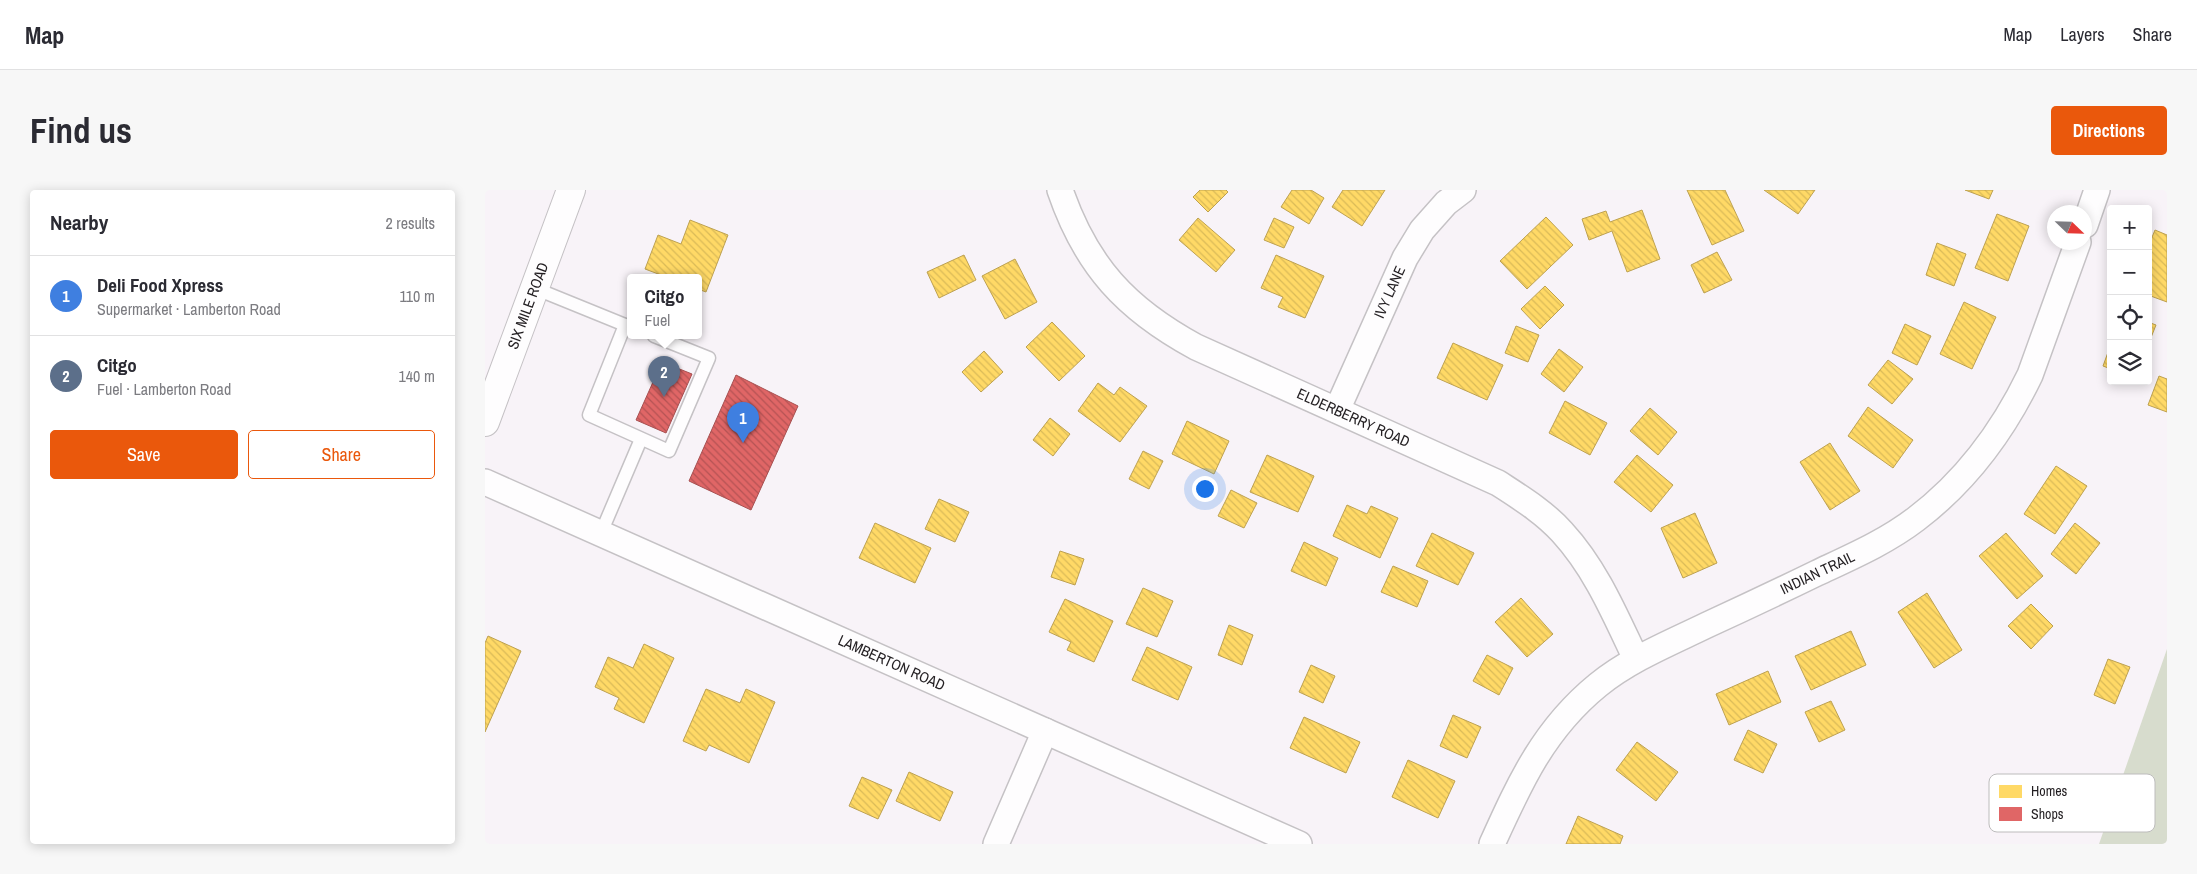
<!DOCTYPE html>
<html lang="en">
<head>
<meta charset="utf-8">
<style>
  body { margin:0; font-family:"Archivo Narrow",sans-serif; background:#f7f7f7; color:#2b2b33 }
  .controls { position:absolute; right:15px; top:15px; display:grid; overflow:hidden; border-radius:5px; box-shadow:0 2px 12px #0003 }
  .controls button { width:45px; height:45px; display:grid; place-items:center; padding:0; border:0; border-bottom:1px solid #e1e1e2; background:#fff; color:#2b2b33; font:25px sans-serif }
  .compass { position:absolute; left:1562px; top:15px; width:45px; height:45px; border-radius:50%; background:#fff; box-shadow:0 2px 12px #0003; rotate:113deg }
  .you { position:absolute; left:719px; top:298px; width:18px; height:18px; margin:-12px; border:4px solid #fff; border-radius:50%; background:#1a73e8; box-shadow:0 0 0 8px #1a73e833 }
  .badge { display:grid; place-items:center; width:32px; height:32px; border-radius:50%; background:#ea580c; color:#fff; font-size:16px; font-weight:700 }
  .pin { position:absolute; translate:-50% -41px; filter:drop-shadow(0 1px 2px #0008) }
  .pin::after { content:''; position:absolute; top:26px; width:18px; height:15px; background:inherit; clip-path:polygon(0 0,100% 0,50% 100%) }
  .popup { position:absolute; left:142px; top:84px; width:75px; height:65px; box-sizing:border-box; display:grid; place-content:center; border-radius:5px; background:#fff; filter:drop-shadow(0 1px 4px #0005); font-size:16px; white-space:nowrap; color:#7c7c81 }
  .popup b { font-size:19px; color:#2b2b33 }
  .popup::after { content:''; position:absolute; left:50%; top:100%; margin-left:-10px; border:10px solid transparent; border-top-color:#fff }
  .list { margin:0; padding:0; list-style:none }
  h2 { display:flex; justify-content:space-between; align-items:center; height:65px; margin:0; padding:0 20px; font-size:21px }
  h2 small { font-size:16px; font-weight:400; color:#7c7c81 }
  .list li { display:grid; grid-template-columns:32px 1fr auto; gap:15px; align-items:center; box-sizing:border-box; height:80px; padding:0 20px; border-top:1px solid #e1e1e2 }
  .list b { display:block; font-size:19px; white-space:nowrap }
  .list p { margin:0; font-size:16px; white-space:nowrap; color:#7c7c81 }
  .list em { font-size:16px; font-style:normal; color:#7c7c81 }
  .actions { display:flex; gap:10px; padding:15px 20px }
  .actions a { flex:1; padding:11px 0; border:1px solid #ea580c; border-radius:5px; text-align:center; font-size:18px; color:#ea580c }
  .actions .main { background:#ea580c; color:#fff }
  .icon { flex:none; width:28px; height:28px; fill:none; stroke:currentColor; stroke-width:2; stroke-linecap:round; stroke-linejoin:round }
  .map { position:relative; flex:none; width:1682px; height:654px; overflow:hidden; border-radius:5px }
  header { display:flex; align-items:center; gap:30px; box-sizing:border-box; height:70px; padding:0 25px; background:#fff; border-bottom:1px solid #e1e1e2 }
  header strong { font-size:24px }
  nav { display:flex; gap:28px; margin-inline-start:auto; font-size:18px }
  .intro { display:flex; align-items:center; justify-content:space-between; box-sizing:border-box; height:120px; padding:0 30px }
  h1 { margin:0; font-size:35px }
  .button { padding:12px 22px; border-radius:5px; background:#ea580c; color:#fff; font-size:18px; font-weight:700 }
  main { display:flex; gap:30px; padding:0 30px }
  aside { flex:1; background:#fff; border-radius:5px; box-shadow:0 2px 12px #0003 }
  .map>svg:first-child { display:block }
  .garden { fill:#d7dccd }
  .homes { fill:url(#homes-back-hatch); stroke:#bda151 }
  .shops { fill:url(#shops-back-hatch); stroke:#a75051 }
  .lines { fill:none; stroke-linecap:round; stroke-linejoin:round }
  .service-casing { stroke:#c5c2c5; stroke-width:15 }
  .minor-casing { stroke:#c5c2c5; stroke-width:28 }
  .tertiary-casing { stroke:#c5c2c5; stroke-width:30 }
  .service { stroke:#fefdfe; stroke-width:12 }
  .minor { stroke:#fefdfe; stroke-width:25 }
  .tertiary { stroke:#fefdfe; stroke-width:28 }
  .labels { text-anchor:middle; stroke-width:5; stroke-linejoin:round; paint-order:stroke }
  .street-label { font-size:15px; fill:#221e21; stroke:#fff }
  .key { fill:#fff; stroke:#bdbcbc; stroke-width:1 }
  .key-label { font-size:14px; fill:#221e21 }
</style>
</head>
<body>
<header>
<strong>Map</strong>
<nav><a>Map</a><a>Layers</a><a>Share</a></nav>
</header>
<div class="intro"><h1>Find us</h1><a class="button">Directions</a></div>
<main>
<aside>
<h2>Nearby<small>2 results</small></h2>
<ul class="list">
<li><span class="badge" style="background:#3f7fe0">1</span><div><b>Deli Food Xpress</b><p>Supermarket · Lamberton Road</p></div><em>110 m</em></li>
<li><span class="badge" style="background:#5c6f8a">2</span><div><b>Citgo</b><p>Fuel · Lamberton Road</p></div><em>140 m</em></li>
</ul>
<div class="actions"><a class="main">Save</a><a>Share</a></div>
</aside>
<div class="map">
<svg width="1682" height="654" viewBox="0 0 1682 654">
  <defs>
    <pattern id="homes-back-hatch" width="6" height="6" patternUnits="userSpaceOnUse" patternTransform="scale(1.25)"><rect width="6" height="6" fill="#ffd966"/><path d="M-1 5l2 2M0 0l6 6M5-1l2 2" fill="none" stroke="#daba58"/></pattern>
    <pattern id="shops-back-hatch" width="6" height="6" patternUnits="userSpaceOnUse" patternTransform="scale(1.25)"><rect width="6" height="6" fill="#e06666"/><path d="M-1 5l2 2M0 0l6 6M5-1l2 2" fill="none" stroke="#b55354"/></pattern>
  </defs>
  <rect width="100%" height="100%" fill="#f8f3f8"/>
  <polygon class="garden" points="1682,459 1682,654 1614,654"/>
  <g class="homes">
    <polygon points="715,0 741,0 743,2 723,22 708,7"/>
    <polygon points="807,0 826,0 839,8 824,34 796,17"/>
    <polygon points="858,0 900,0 877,36 847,17"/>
    <polygon points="1202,0 1240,0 1259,41 1227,55"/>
    <polygon points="1279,0 1330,0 1313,24"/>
    <polygon points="1480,0 1508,0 1504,9"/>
    <polygon points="1157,20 1175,69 1142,82 1127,41 1104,50 1097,29 1121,21 1125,32"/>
    <polygon points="1512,24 1544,36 1523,91 1490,78"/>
    <polygon points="1061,27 1088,55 1042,99 1015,71"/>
    <polygon points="713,28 750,60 731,82 694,50"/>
    <polygon points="789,28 809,37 799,58 779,50"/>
    <polygon points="205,30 243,45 221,102 213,99 213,88 184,88 160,79 173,45 196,54"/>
    <polygon points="1670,40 1682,45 1682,112 1663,105 1663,57"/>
    <polygon points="1452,53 1481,64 1469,96 1441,85"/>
    <polygon points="1232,62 1247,90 1219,103 1206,75"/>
    <polygon points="479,65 491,90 454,108 442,82"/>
    <polygon points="791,65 839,86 820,128 793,117 798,107 776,98"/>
    <polygon points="530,69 552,112 520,129 497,86"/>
    <polygon points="1060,96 1079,115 1055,139 1036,119"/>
    <polygon points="1479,112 1511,127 1487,179 1455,164"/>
    <polygon points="567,132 600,166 574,191 541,157"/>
    <polygon points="1663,132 1671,135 1663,155"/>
    <polygon points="1420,134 1446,146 1432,175 1407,163"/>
    <polygon points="1031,136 1054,145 1043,172 1020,163"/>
    <polygon points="968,153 1018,175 1002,210 952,188"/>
    <polygon points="1626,154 1626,179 1618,176"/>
    <polygon points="1074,159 1098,177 1079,202 1056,184"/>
    <polygon points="499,161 518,182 496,202 477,182"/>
    <polygon points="1403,170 1428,189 1407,214 1383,195"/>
    <polygon points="1674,186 1682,189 1682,222 1663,215"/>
    <polygon points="613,193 629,205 635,197 662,216 635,252 593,221"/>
    <polygon points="1080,211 1122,233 1105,265 1064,243"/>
    <polygon points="1383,217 1428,250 1408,278 1363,246"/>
    <polygon points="1165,218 1192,242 1173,265 1145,241"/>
    <polygon points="565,228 585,244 568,266 548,250"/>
    <polygon points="702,231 744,251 729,284 687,264"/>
    <polygon points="1345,253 1375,301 1345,320 1315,272"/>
    <polygon points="658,261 678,271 664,299 644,289"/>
    <polygon points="782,265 829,286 813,322 765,302"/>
    <polygon points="1152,265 1188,295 1166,322 1129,292"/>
    <polygon points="1571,276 1602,296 1570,344 1539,324"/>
    <polygon points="746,300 772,313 759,338 733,326"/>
    <polygon points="454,309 484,322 470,352 440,339"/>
    <polygon points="862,315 882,324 886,316 913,328 895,368 848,346"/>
    <polygon points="1210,323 1232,373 1198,388 1176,338"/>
    <polygon points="390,333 446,358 430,393 374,368"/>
    <polygon points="1590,333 1615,353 1591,384 1566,364"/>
    <polygon points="947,343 989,363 973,395 931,376"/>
    <polygon points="1521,343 1558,386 1532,409 1494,366"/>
    <polygon points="819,352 853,368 841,396 806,381"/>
    <polygon points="575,361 599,369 590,395 566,387"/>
    <polygon points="908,376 943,391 932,417 896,402"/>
    <polygon points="658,398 688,411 672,447 641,434"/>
    <polygon points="1442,403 1477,460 1449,478 1413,422"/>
    <polygon points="1036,408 1068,444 1042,467 1010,432"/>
    <polygon points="580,409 628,431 609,472 582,460 586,452 564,442"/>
    <polygon points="1546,414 1568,436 1546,459 1523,436"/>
    <polygon points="744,435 768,445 757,475 733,465"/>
    <polygon points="1366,441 1381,475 1326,500 1310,466"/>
    <polygon points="3,446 36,461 0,542 0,453"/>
    <polygon points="159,454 189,468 159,533 129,519 134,508 110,497 123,467 148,478"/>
    <polygon points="662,457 707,477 693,510 647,490"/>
    <polygon points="1002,465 1028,478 1014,505 988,491"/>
    <polygon points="1623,469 1645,477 1630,514 1609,505"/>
    <polygon points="826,475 850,486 838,513 814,502"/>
    <polygon points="1283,481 1296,512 1244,535 1231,504"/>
    <polygon points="221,499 255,513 261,499 290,512 264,573 224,555 221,561 198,551"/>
    <polygon points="1346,511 1360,540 1334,552 1320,522"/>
    <polygon points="968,525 996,537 982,568 955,556"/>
    <polygon points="819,527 875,552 861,583 805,558"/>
    <polygon points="1263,540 1292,554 1278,583 1249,570"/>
    <polygon points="1152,552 1193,582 1171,611 1131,580"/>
    <polygon points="923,570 970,591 953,628 907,607"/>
    <polygon points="424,582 468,602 455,631 411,611"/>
    <polygon points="377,587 407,600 393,629 364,616"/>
    <polygon points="1093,626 1138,646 1135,654 1081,654"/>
  </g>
  <g class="shops">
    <polygon points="177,172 207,184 181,243 151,230"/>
    <polygon points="251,185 313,216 266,320 204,291"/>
  </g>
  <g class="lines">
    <g class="service-casing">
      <g id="service">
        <polyline points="49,98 145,137"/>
        <polyline points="140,135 104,225 184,261 224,168 169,146"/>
        <polyline points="116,343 156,249"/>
      </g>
    </g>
    <g class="minor-casing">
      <g id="minor">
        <path id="s1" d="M575 0C601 76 641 119 711 157L1013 293C1036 308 1059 322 1077 342 1111 379 1130 425 1151 469"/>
        <polyline points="1600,35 1612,0"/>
        <path id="s2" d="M852 220 920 68 937 40 961 13 978 0"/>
        <path id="s3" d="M0 292 814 654"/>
        <polyline points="511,654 560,541"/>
        <path id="s4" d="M1007 654C1035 592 1059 539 1113 495 1145 469 1185 453 1222 435 1259 418 1295 401 1332 383 1366 367 1401 352 1431 329 1481 291 1518 241 1545 185L1593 52"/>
      </g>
    </g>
    <g class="tertiary-casing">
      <g id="tertiary">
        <path id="s5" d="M0 232 86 0"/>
      </g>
    </g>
    <use href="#service" class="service"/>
    <use href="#minor" class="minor"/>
    <use href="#tertiary" class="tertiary"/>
  </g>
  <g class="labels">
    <g class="street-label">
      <text dy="5" stroke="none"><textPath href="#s2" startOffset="129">IVY LANE</textPath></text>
      <text dy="5" stroke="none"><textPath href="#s5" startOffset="124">SIX MILE ROAD</textPath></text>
      <text dy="5" stroke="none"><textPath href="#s1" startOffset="386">ELDERBERRY ROAD</textPath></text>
      <text dy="5" stroke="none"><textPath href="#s4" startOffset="440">INDIAN TRAIL</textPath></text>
      <text dy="5" stroke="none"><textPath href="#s3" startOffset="445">LAMBERTON ROAD</textPath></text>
    </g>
  </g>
  <rect x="1504" y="584" width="166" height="58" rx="8" class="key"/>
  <rect x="1514" y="595" width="23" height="13" fill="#ffd966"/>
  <rect x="1514" y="617" width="23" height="14" fill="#e06666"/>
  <g class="key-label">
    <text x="1546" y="606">Homes</text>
    <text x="1546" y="629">Shops</text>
  </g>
</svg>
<div class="controls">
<button>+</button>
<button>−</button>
<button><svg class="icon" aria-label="locate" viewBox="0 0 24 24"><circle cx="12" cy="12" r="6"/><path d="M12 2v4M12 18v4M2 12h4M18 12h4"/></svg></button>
<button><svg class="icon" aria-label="layers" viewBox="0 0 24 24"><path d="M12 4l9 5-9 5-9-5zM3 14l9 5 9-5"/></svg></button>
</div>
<svg class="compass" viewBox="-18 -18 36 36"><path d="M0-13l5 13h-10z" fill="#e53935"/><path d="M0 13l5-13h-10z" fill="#7c7c81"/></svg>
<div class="you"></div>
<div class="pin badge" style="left:258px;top:253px;background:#3f7fe0">1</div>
<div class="pin badge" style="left:179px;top:207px;background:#5c6f8a">2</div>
<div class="popup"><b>Citgo</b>Fuel</div>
</div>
</main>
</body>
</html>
